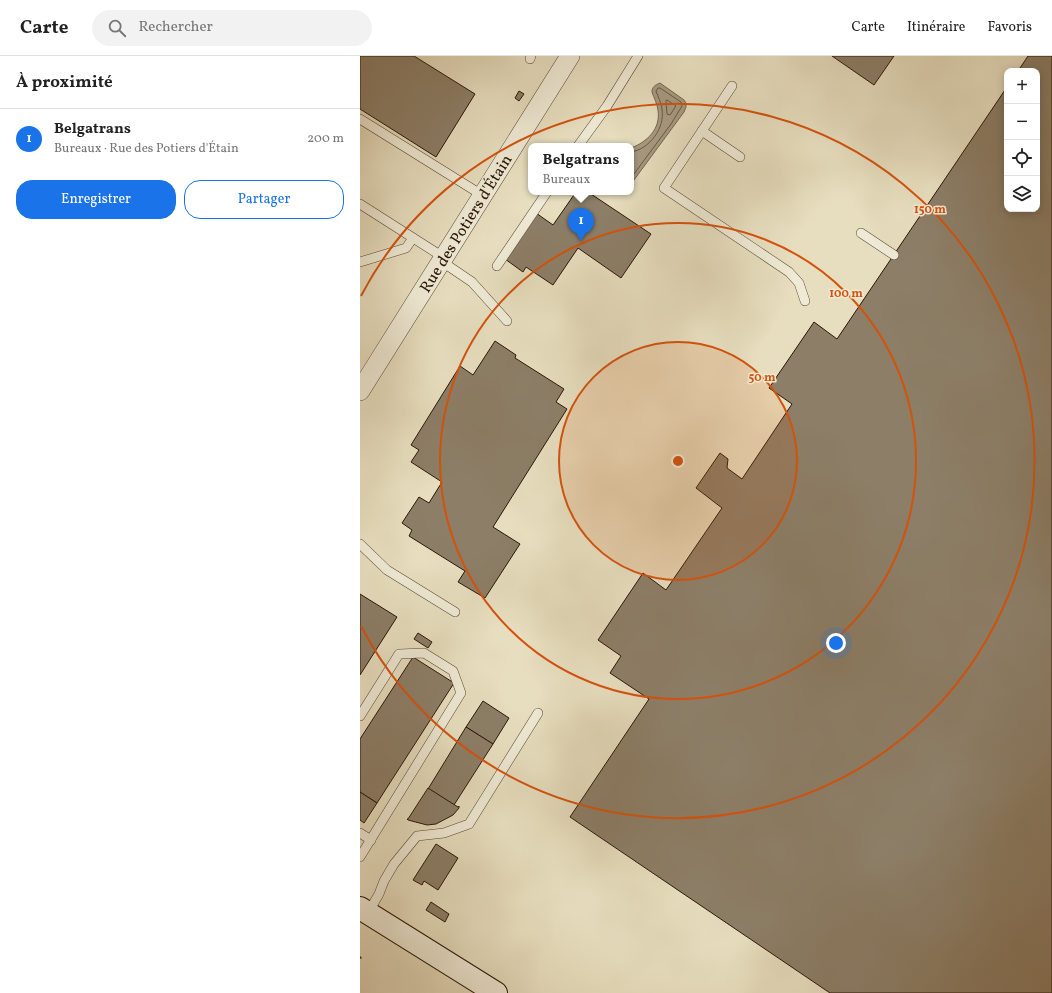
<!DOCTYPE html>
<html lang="fr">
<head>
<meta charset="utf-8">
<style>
  body { margin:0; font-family:Vollkorn,serif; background:#f2f2f2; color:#222 }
  .controls { position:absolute; right:12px; top:12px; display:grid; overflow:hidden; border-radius:8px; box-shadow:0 2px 10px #0003 }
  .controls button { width:36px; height:36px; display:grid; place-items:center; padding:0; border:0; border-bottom:1px solid #e0e0e0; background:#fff; color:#222; font:20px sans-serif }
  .you { position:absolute; left:476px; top:587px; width:14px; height:14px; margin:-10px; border:3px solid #fff; border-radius:50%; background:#1a73e8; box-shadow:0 0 0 6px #1a73e833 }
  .badge { display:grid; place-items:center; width:26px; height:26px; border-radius:50%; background:#1a73e8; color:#fff; font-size:13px; font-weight:700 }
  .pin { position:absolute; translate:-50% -33px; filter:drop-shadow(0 1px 2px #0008) }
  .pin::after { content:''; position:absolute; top:21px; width:14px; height:12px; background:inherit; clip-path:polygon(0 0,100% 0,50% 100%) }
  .popup { position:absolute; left:168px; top:87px; width:106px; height:52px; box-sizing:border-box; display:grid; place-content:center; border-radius:8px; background:#fff; filter:drop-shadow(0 1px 3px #0005); font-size:13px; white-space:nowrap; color:#767676 }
  .popup b { font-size:15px; color:#222 }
  .popup::after { content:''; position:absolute; left:50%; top:100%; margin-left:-8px; border:8px solid transparent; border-top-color:#fff }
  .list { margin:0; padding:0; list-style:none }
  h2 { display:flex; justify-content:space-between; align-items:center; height:52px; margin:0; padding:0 16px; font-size:17px }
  h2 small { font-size:13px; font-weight:400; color:#767676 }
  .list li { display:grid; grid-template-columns:26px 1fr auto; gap:12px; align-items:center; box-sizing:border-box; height:60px; padding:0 16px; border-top:1px solid #e0e0e0 }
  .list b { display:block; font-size:15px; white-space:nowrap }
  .list p { margin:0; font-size:13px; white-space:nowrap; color:#767676 }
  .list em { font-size:13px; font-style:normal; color:#767676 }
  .actions { display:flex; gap:8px; padding:12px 16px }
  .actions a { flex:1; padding:9px 0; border:1px solid #1a73e8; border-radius:16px; text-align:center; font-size:14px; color:#1a73e8 }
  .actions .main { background:#1a73e8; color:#fff }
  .icon { flex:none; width:22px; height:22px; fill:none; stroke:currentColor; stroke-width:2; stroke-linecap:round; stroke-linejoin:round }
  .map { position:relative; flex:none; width:692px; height:937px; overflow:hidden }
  header { display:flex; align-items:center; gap:24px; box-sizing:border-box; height:56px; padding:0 20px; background:#fff; border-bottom:1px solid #e0e0e0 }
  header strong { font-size:19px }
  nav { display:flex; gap:22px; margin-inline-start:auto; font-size:14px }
  .search { width:280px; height:36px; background:#f2f2f2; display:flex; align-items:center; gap:10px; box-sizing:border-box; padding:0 14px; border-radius:22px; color:#767676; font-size:15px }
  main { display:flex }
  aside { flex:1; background:#fff }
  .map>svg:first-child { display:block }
  .water { fill:#a79a81; stroke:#756551 }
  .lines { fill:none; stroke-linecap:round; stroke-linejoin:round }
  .shore { stroke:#685844; stroke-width:1 }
  .building { fill:#8c7e67; stroke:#2a1608 }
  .lane-casing { stroke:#594836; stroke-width:10 }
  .street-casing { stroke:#594836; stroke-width:20 }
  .secondary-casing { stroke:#2a1608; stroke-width:24 }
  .path { stroke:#2a1608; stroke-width:2.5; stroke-dasharray:3 2; stroke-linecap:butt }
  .lane { stroke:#efead5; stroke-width:9 }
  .street { stroke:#efead5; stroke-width:19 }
  .secondary { stroke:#efead5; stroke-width:22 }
  .ring { fill:none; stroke:#d5520c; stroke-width:2 }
  .labels { text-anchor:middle; stroke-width:3; stroke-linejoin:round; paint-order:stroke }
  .street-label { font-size:16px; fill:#2a1608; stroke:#efead5 }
  .centre { fill:#d5520c; stroke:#efead5; stroke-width:2 }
  .ring-label { font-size:12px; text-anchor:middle; font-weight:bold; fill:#d5520c; stroke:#efead5; stroke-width:3; stroke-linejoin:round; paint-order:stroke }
</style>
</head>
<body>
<header>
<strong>Carte</strong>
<div class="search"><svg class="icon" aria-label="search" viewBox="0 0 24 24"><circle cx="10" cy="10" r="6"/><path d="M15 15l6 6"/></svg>Rechercher</div>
<nav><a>Carte</a><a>Itinéraire</a><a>Favoris</a></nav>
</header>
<main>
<aside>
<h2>À proximité<small></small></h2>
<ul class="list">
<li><span class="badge">1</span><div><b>Belgatrans</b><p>Bureaux · Rue des Potiers d'Étain</p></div><em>200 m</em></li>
</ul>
<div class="actions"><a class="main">Enregistrer</a><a>Partager</a></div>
</aside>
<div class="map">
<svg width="692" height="937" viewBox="0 0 692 937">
  <rect width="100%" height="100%" fill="#e7debf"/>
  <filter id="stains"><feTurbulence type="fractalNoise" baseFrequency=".005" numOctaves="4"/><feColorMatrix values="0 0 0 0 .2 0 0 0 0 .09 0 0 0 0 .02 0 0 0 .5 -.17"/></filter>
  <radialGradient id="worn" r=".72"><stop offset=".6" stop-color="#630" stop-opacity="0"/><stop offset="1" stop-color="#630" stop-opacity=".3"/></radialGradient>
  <path class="water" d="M300 27 324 44 326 47V51L324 56 271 128V92C287 86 301 73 298 54 297 47 294 42 292 36 292 31 295 29 300 27Z"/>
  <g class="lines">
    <g class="shore">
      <polygon points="307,44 316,50 310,59 307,58 306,46"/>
      <path d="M271 96C290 93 305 72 302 53 301 46 298 41 296 35L298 32H300L321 46 322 50 311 68 271 122"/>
    </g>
  </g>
  <g class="building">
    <polygon points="0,0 54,0 115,38 76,101 0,53"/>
    <polygon points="472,0 534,0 514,29"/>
    <polygon points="668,0 692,0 692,937 470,937 210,761 289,643 250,617 261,600 238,584 283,517 306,534 362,452 336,432 360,397 368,403 367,412 382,423 432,348 409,332 454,266 477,283 647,31 647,153 677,153 677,15 658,15"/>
    <polygon points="159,35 164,38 159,45 155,42"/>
    <polygon points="216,136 228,136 291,178 261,222 218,192 193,229 166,211 163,216 145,203 176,157 193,169"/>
    <polygon points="135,285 156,299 155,302 204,333 196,346 207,353 133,471 160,488 125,542 98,526 105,515 49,480 52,474 42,467 59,441 69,447 82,426 51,406 59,394 51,389 100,310 113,319"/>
    <polygon points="0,538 37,561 0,619"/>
    <polygon points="58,577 72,586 68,592 54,583"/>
    <polygon points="53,601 94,627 17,747 0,736 0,683"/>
    <polygon points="123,645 149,662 133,688 106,671"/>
    <polygon points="106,671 133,688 94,749 68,733"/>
    <polygon points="68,732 98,751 99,750 99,752 93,759 76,768 67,769 48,764 47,763 48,763"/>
    <polygon points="0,736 17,747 4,767 0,764"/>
    <polygon points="76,788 98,802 78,834 64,825 62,829 53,824"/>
    <polygon points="71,846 89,858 85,866 66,854"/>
  </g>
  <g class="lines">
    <g class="lane-casing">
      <g id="lane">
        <polyline points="170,3 171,0"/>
        <polyline points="372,30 304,132 429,216 439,227 445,245"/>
        <polyline points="0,63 122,139"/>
        <polyline points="342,75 380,101"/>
        <polyline points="218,90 247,50 278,0"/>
        <polyline points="0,148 83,201"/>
        <polyline points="501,177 534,199"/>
        <polyline points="81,205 112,226 147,265"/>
        <polyline points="0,206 46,192 53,182"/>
        <polyline points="137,210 187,136"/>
        <polyline points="0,488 27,514 95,556"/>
        <polyline points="0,660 39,598 64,597 93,615 101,637 0,801"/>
        <polyline points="0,777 11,784"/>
        <polyline points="8,857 19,838 24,825 34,808 57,780 84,777 109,768 178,657"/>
      </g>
    </g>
    <g class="street-casing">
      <polyline id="street" points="0,335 210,0"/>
    </g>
    <g class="secondary-casing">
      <polyline id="secondary" points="0,852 136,937"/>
    </g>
    <polyline class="path" points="0,902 1,901"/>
    <use href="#lane" class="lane"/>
    <use href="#street" class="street"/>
    <use href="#secondary" class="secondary"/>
  </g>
  <circle cx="318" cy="405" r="119" fill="#d5520c" fill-opacity=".12"/>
  <g class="ring">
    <circle cx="318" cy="405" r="119"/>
    <circle cx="318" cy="405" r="238"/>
    <path d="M1 240A357 357 0 1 1 1 570"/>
  </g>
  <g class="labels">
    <g class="street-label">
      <text transform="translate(105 167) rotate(-58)" y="6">Rue des Potiers d'Étain</text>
    </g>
  </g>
  <circle cx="318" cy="405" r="6" class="centre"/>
  <g class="ring-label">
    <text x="570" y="157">150 m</text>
    <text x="486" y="241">100 m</text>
    <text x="402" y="325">50 m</text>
  </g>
  <rect width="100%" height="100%" filter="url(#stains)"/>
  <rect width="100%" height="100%" fill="url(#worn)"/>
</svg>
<div class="controls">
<button>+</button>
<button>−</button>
<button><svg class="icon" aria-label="locate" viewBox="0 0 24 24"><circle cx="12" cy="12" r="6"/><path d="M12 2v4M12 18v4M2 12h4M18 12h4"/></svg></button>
<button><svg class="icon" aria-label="layers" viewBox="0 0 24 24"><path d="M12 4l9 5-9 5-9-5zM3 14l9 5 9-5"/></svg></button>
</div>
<div class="you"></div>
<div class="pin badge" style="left:221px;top:185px">1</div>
<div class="popup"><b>Belgatrans</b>Bureaux</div>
</div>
</main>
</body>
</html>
